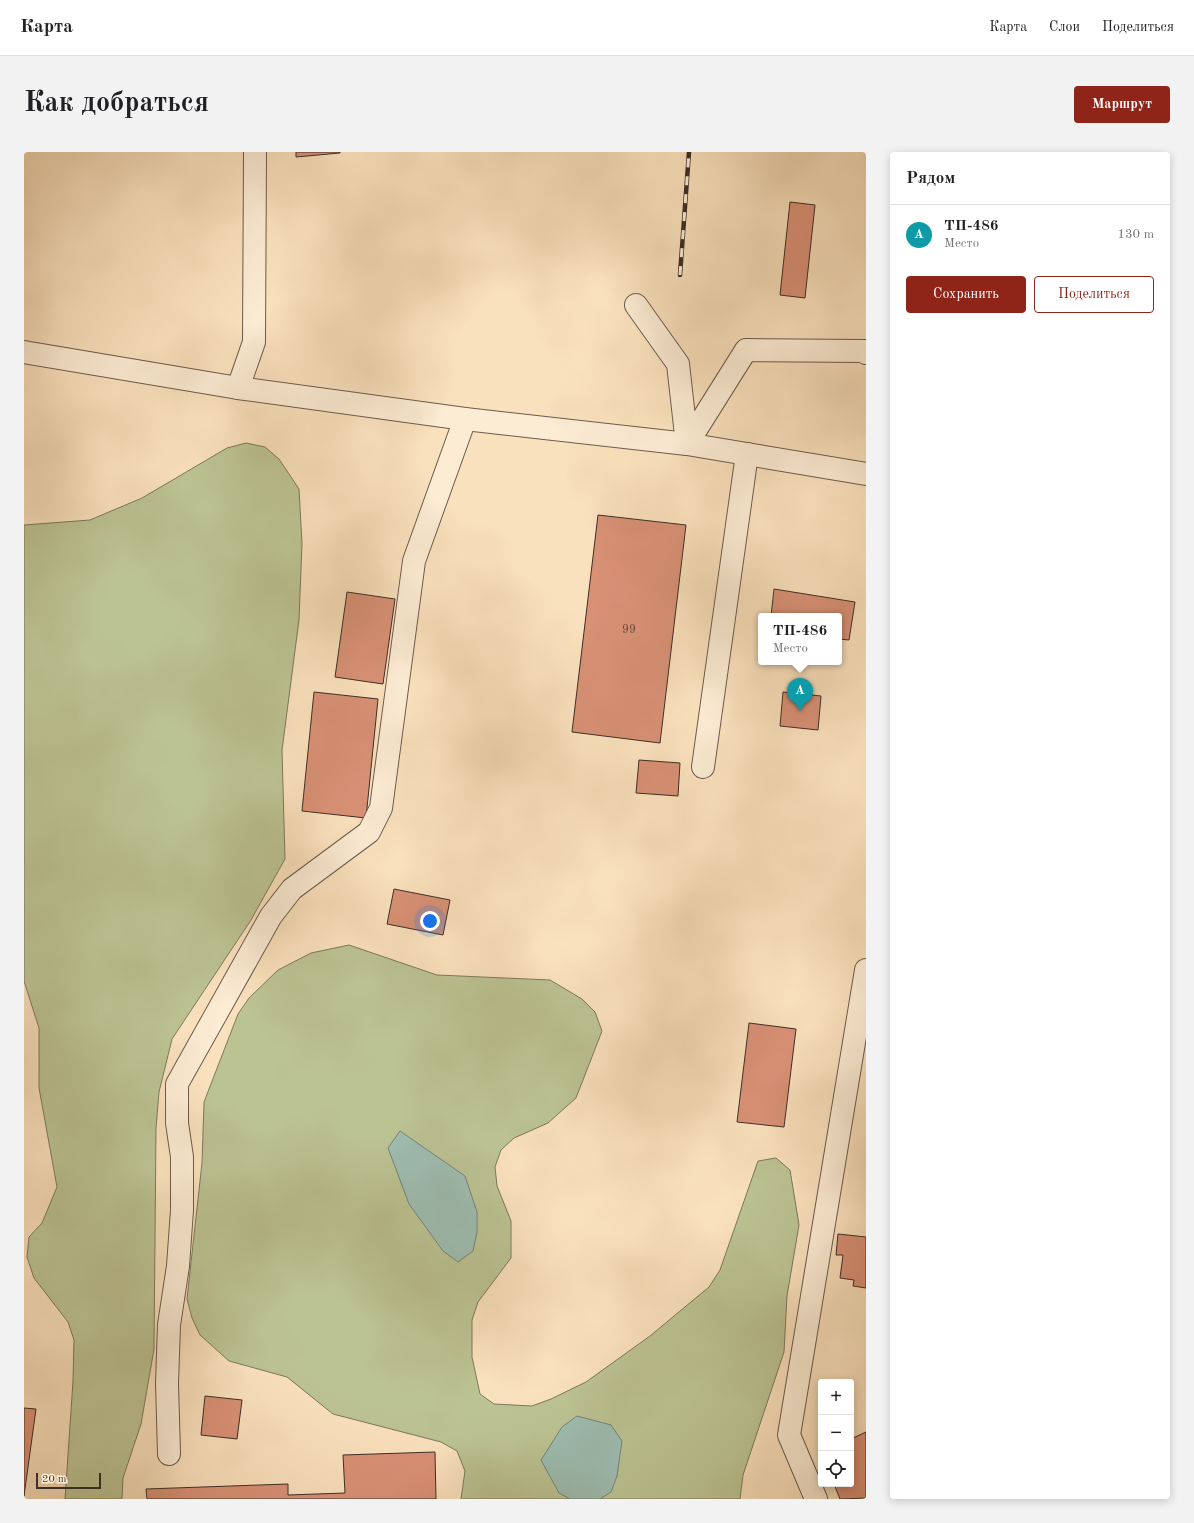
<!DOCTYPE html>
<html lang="ru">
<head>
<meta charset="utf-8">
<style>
  body { margin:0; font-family:"Old Standard TT",serif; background:#f2f2f2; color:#202124 }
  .controls { position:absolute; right:12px; bottom:12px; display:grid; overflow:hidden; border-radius:4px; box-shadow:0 2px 10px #0003 }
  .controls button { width:36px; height:36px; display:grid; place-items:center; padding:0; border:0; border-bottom:1px solid #e0e0e0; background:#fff; color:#202124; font:20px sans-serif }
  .scale { position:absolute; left:12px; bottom:10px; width:65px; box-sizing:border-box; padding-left:4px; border:2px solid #3d2e28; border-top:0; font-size:11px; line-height:14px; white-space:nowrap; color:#3d2e28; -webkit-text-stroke:3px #fcecd4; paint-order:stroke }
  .you { position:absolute; left:406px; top:769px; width:14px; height:14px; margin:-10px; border:3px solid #fff; border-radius:50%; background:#1a73e8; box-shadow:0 0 0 6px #1a73e833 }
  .badge { display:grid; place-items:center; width:26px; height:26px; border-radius:50%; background:#8f2418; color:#fff; font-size:13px; font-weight:700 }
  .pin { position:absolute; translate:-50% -33px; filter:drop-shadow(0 1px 2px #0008) }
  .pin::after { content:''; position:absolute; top:21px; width:14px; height:12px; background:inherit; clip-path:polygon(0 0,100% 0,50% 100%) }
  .popup { position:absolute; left:734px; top:461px; width:84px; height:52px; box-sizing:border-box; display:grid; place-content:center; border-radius:4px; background:#fff; filter:drop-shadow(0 1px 3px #0005); font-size:13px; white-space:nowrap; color:#757577 }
  .popup b { font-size:15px; color:#202124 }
  .popup::after { content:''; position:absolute; left:50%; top:100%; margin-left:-8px; border:8px solid transparent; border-top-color:#fff }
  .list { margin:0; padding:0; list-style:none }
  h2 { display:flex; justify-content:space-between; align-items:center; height:52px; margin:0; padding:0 16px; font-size:17px }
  h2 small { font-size:13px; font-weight:400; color:#757577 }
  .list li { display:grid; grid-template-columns:26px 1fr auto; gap:12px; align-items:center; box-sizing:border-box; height:60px; padding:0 16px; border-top:1px solid #e0e0e0 }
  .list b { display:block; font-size:15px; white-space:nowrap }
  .list p { margin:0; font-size:13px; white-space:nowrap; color:#757577 }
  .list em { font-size:13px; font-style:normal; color:#757577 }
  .actions { display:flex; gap:8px; padding:12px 16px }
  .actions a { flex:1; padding:9px 0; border:1px solid #8f2418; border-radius:4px; text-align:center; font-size:14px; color:#8f2418 }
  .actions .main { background:#8f2418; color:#fff }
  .icon { flex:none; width:22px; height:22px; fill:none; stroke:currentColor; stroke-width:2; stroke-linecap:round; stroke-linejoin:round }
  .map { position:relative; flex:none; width:842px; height:1347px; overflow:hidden; border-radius:4px }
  header { display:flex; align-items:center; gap:24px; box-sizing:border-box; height:56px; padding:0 20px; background:#fff; border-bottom:1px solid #e0e0e0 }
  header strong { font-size:19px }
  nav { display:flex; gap:22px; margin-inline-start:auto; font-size:14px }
  .intro { display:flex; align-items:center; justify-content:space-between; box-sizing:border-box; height:96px; padding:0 24px }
  h1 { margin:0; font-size:28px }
  .button { padding:10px 18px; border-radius:4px; background:#8f2418; color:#fff; font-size:14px; font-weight:700 }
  main { display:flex; gap:24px; padding:0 24px }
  aside { flex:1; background:#fff; border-radius:4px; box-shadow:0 2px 10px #0003 }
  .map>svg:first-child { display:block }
  .green { fill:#bcc393; stroke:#7c785e }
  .water { fill:#9ebeb2; stroke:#77847b }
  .building { fill:#d99176; stroke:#3d2e28 }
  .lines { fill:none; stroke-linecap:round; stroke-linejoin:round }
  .minor-casing { stroke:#6c5b4d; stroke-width:24 }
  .minor { stroke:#fcecd4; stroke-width:22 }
  .rail-casing { stroke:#3d2e28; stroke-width:4.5 }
  .rail { stroke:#fcecd4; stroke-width:3; stroke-dasharray:9; stroke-linecap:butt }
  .labels { text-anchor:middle; stroke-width:3; stroke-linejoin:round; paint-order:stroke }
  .number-label { font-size:12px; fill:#64473c }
</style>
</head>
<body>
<header>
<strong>Карта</strong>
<nav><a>Карта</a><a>Слои</a><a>Поделиться</a></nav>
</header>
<div class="intro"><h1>Как добраться</h1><a class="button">Маршрут</a></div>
<main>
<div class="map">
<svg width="842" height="1347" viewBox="0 0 842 1347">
  <rect width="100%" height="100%" fill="#fae1bd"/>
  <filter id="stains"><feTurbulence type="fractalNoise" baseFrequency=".005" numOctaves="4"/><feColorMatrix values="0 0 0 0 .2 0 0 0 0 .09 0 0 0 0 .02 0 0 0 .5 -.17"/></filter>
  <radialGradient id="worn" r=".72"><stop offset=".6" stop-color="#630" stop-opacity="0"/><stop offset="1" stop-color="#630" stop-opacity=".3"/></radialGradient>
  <g class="green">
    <polygon points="222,291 241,295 255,307 275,337 278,392 275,468 258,598 261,707 227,768 148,887 135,940 132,976 130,1197 117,1272 99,1326 98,1347 41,1347 49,1229 50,1188 44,1170 10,1126 3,1105 5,1085 18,1071 33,1035 15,936 15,876 0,829 0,373 66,368 118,346 203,296"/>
    <polygon points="325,793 413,823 526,828 558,847 571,860 578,879 552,946 524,971 490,986 477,998 471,1015 473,1034 487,1069 487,1106 454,1150 448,1168 448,1205 456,1242 470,1252 508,1254 527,1247 562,1230 626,1184 685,1135 696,1118 734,1009 752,1006 766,1018 775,1073 763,1144 760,1200 719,1323 716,1347 437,1347 441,1319 433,1299 417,1290 309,1262 263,1225 205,1209 176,1183 168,1166 163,1147 178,1011 180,950 214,862 225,846 254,818 287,801"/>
  </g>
  <g class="water">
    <polygon points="376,979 441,1024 453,1060 453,1080 449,1099 434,1110 419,1099 385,1052 364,996"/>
    <polygon points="553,1264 587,1273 598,1289 593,1324 587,1340 576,1347 546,1347 535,1341 517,1308 538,1275"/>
  </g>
  <g class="building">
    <polygon points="272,0 316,0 316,1 272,5"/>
    <polygon points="766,50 791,53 781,146 756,143"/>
    <polygon points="574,363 662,373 636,591 548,580"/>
    <polygon points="750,437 831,450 825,488 815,487 815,464 747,464"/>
    <polygon points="323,440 371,447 359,532 311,525"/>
    <polygon points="290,540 354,547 342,666 278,659"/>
    <polygon points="759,540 797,544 794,578 756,574"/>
    <polygon points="615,608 656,611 654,644 612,641"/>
    <polygon points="370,737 426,748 419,783 363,772"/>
    <polygon points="725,871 772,877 760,975 713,970"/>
    <polygon points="814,1082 842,1085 842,1136 829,1134 830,1128 816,1126 819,1103 812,1103"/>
    <polygon points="181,1244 218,1248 213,1287 177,1283"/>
    <polygon points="0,1256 12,1257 0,1344"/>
    <polygon points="842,1280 842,1346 816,1347 810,1332 827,1332 827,1287"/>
    <polygon points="411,1300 412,1347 123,1347 122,1337 264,1332 264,1343 321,1341 319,1303"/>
  </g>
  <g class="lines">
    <g class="minor-casing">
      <g id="minor">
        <polyline points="612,153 654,212 663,292 722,198 841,199 842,201"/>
        <polyline points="0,200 214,236 441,267 663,292 842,322"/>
        <polyline points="214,236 230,190 231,0"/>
        <polyline points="679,615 723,302"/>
        <polyline points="145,1302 143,1231 145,1173 154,1114 158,1058 158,1005 153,971 153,932 247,764 268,737 345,680 357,656 390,409 441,267"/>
        <polyline points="792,1347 765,1283 842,818"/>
      </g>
    </g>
    <use href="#minor" class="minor"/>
    <g class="rail-casing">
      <polyline id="rail" points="656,123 665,0"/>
    </g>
    <use href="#rail" class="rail"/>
  </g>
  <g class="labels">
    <g class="number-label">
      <text x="605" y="481">99</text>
    </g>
  </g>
  <rect width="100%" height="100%" filter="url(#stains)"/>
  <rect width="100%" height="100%" fill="url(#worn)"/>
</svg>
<div class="controls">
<button>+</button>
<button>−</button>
<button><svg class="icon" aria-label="locate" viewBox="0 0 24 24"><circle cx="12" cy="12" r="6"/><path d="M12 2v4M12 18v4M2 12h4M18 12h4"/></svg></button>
</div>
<div class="scale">20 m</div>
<div class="you"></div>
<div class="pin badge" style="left:776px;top:559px;background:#0f9aa8">A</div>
<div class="popup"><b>ТП-486</b>Место</div>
</div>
<aside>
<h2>Рядом<small></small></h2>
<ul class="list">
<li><span class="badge" style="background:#0f9aa8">A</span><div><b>ТП-486</b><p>Место</p></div><em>130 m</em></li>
</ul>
<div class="actions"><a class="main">Сохранить</a><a>Поделиться</a></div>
</aside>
</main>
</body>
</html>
